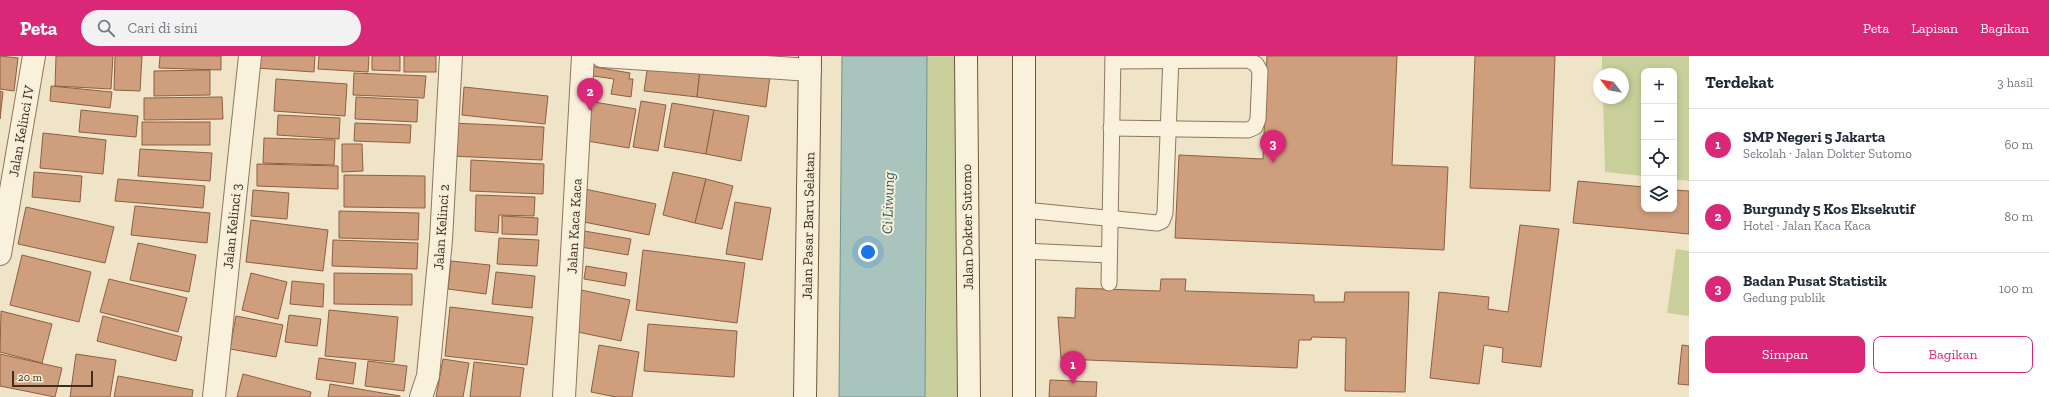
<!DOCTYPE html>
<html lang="id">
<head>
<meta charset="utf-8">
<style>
  body { margin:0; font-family:"Zilla Slab",serif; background:#f2f2f3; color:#1f2937 }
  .controls { position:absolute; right:12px; top:12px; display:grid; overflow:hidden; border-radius:8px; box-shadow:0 2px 6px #0003 }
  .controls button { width:36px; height:36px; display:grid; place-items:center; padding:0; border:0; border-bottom:1px solid #e0e1e3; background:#fff; color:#1f2937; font:20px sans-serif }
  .compass { position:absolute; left:1593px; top:12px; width:36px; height:36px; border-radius:50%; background:#fff; box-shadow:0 2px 6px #0003; rotate:301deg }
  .scale { position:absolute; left:12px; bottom:10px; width:81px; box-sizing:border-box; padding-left:4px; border:2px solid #3d2e20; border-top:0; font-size:11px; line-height:14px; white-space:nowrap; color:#3d2e20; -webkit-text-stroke:3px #f7eed8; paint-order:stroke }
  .you { position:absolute; left:868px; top:196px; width:14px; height:14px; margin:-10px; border:3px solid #fff; border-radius:50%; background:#1a73e8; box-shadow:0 0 0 6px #1a73e833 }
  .badge { display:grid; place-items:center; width:26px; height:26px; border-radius:50%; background:#db2777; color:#fff; font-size:13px; font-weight:700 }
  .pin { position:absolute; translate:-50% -33px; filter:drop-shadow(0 1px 2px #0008) }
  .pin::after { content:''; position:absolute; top:21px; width:14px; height:12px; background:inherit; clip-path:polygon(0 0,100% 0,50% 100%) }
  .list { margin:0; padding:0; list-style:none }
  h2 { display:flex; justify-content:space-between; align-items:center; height:52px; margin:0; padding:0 16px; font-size:17px }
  h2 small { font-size:13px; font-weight:400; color:#747a83 }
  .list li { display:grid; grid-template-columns:26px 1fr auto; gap:12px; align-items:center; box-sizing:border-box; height:72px; padding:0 16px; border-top:1px solid #e0e1e3 }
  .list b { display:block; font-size:15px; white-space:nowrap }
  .list p { margin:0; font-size:13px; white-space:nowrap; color:#747a83 }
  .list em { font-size:13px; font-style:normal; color:#747a83 }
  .actions { display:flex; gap:8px; padding:12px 16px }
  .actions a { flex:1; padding:9px 0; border:1px solid #db2777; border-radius:8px; text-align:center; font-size:14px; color:#db2777 }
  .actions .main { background:#db2777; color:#fff }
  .icon { flex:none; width:22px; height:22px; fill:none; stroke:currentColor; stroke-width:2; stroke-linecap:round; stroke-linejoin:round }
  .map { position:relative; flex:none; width:1689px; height:341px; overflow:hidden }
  header { display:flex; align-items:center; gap:24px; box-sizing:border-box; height:56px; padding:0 20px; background:#db2777; color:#fff }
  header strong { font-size:19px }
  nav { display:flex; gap:22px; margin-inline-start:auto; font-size:14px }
  .search { width:280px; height:36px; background:#f2f2f3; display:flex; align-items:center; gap:10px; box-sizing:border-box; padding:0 14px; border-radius:22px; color:#747a83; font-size:15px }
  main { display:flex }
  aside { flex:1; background:#fff }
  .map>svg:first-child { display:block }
  .green { fill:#c9cf9b }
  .water { fill:#a9c4bc; stroke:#6f938a }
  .building { fill:#cf9f7d; stroke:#8d5f41 }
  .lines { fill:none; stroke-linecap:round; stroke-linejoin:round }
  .lane-casing { stroke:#8d765c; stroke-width:17 }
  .street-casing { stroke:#8d765c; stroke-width:24 }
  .secondary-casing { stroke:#6f573f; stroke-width:24 }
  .lane { stroke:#faf1dc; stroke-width:15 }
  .street { stroke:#faf1dc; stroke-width:22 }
  .secondary { stroke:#faf1dc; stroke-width:22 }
  .labels { text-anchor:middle; stroke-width:4; stroke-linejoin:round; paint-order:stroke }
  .street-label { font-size:14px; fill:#3d2e20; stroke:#f7eed8 }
  .water-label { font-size:15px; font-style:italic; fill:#2f5d5a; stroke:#f7eed8 }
</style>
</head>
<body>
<header>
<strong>Peta</strong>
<div class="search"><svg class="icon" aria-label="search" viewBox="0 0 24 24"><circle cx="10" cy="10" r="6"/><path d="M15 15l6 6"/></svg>Cari di sini</div>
<nav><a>Peta</a><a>Lapisan</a><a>Bagikan</a></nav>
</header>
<main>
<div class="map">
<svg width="1689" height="341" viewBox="0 0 1689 341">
  <rect width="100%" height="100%" fill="#f0e4c8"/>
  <g class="green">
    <polygon points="927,0 966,0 970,341 925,341"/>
    <polygon points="1602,0 1689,0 1689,125 1674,123 1674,15 1644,15 1644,120 1605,116 1603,42 1623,42 1623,18 1602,18"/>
    <polygon points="1676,193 1689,195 1689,260 1667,257"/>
  </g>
  <polygon class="water" points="842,0 927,0 925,341 839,341"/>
  <g class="building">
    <polygon points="0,0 18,2 14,35 0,33"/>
    <polygon points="56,0 113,0 111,33 55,30"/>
    <polygon points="115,0 142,0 140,35 114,34"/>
    <polygon points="160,0 221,0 221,14 159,12"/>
    <polygon points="256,0 315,0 314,16 256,12"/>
    <polygon points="319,0 369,0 368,16 318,13"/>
    <polygon points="372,0 400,0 400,15 372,14"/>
    <rect x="404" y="0" width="32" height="16"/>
    <polygon points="1267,0 1397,0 1392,109 1448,111 1444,194 1175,182 1179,99 1263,103"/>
    <polygon points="1475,0 1555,0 1550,135 1470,132"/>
    <polygon points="648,8 700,14 697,41 644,35"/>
    <polygon points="589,10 630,17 629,23 633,23 631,41 611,38 614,23 587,19"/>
    <polygon points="210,14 210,39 154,40 154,15"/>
    <polygon points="700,14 770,20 766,51 697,41"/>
    <polygon points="354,17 426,20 424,42 353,39"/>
    <polygon points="276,23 347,28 345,60 274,55"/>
    <polygon points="51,30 112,36 110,52 50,45"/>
    <polygon points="464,31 548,40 545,68 462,59"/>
    <polygon points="0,35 3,36 0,63"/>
    <polygon points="222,41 223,63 144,64 144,42"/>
    <polygon points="356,41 418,44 417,66 355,63"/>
    <polygon points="588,45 636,53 629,92 581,84"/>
    <polygon points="641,45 666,49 658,95 633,91"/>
    <polygon points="672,47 714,54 706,98 664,91"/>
    <polygon points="81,54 138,60 136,81 79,76"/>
    <polygon points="714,54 749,60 741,105 706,98"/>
    <polygon points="278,59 340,62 339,83 277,79"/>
    <rect x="142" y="66" width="68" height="23"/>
    <polygon points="355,67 411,69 410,87 354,85"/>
    <polygon points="451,67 544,71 542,104 449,100"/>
    <polygon points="43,77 106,84 103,118 40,112"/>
    <polygon points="264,82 335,84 334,109 263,107"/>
    <polygon points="342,88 362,88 363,115 342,116"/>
    <polygon points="140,93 212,97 210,125 138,120"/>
    <polygon points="471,104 544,108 543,138 470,135"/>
    <polygon points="257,108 338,110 338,133 257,130"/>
    <polygon points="34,116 82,120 80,146 32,141"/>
    <polygon points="673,116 706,123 695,167 663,159"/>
    <polygon points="344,119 425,120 425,152 344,151"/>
    <polygon points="118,123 205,130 203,152 115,145"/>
    <polygon points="706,123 733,130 722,173 695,167"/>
    <polygon points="1578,125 1644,131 1644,153 1674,153 1674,134 1689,135 1689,178 1573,167"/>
    <polygon points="585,133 656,148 649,179 579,165"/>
    <polygon points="253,134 289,137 287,163 251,160"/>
    <polygon points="476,139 535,141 534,160 499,159 498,177 475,175"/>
    <polygon points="735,146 771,152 762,204 726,198"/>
    <polygon points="135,150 210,157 207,187 131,179"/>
    <polygon points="26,151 114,171 105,207 18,188"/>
    <polygon points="339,155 419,157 418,184 339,182"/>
    <polygon points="502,160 538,162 537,179 502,178"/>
    <polygon points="251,164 328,174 323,215 246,206"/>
    <polygon points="1520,169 1559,173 1541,311 1502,306 1503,292 1484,289 1479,328 1430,322 1439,236 1489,241 1488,253 1508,256"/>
    <polygon points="584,175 631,183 628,199 581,191"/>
    <polygon points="499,182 539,184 537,210 497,208"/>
    <polygon points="333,184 418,187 417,213 332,210"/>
    <polygon points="138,187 196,199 189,236 130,224"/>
    <polygon points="643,194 745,207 737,267 636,254"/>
    <polygon points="22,199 91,216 79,266 10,249"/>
    <polygon points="451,205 490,209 486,238 448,233"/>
    <polygon points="586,210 627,217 625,230 584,223"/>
    <polygon points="496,216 535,220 532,252 492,248"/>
    <polygon points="251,217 287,226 278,263 242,254"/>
    <polygon points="334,217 412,218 412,249 334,248"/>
    <polygon points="109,223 187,242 178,276 100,256"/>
    <polygon points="1161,223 1186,223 1185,235 1314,239 1314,246 1344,246 1345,236 1409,236 1405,336 1345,335 1346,282 1312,281 1311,284 1299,284 1297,312 1061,303 1058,261 1075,262 1076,232 1160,235"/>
    <polygon points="292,225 324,228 323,251 290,248"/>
    <polygon points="581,234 630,244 621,285 573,275"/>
    <polygon points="450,251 533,261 527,309 445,300"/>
    <polygon points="329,254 398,261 394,306 325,300"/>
    <polygon points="1,255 52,268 42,307 0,296"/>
    <polygon points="289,259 321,263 317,290 285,286"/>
    <polygon points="103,260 182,281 176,305 97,285"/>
    <polygon points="236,260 283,269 276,301 230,293"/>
    <polygon points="648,268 737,275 734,321 644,315"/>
    <polygon points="599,289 639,296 632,341 616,341 591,336"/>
    <polygon points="1682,289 1689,290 1689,329 1678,328"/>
    <polygon points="0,298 62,312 55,341 0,330"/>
    <polygon points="76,298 116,304 110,341 70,341"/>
    <polygon points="319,302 356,307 353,328 316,323"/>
    <polygon points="443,303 469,307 463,341 436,341"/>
    <polygon points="368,305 407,310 404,335 365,330"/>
    <polygon points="474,306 524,312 520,341 470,341"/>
    <polygon points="243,318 311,336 310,341 237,341"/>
    <polygon points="118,320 193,334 192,341 114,341"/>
    <polygon points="1050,324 1097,326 1096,341 1049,341"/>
    <polygon points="330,328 400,340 400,341 328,341"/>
  </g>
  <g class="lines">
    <g class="lane-casing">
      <g id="lane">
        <polyline points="1111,72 1248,74 1255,71 1258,63 1260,15 1256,8 1248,4 1113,5"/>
        <polyline points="1024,154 1157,167 1162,165 1165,157 1171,0"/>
        <polyline points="1024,195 1109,199"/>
        <polyline points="1109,227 1113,0"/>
      </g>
    </g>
    <g class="street-casing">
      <g id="street">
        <polyline points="602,0 810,14"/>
        <polyline points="0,198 34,0"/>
        <polyline points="214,341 250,0"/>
        <polyline points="421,341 428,320 441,184 451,0"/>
        <polyline points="564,341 583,0"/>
      </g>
    </g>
    <g class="secondary-casing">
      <g id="secondary">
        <polyline points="966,0 969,341"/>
        <polyline points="1024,0 1024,341"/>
        <polyline points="805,341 810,0"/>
      </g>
    </g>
    <use href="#lane" class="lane"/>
    <use href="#street" class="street"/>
    <use href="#secondary" class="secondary"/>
  </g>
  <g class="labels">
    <g class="street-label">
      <text transform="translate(21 75) rotate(-80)" y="5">Jalan Kelinci IV</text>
      <text transform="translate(232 170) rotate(-84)" y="5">Jalan Kelinci 3</text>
      <text transform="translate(574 170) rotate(-87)" y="5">Jalan Kaca Kaca</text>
      <text transform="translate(808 170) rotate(-89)" y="5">Jalan Pasar Baru Selatan</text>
      <text transform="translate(441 171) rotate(-86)" y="5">Jalan Kelinci 2</text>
      <text transform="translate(967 171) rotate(-91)" y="5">Jalan Dokter Sutomo</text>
    </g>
    <g class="water-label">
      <text transform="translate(888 147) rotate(-88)" y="5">Ci Liwung</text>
    </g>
  </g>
</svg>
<div class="controls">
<button>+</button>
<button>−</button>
<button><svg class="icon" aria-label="locate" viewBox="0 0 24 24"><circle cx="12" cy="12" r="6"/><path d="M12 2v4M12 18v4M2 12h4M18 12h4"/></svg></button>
<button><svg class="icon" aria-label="layers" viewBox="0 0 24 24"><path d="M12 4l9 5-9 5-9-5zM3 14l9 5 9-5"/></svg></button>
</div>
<svg class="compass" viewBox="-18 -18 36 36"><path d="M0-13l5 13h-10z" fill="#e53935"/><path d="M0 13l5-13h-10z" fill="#747a83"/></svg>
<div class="scale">20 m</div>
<div class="you"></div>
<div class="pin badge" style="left:1073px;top:328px">1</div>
<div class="pin badge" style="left:590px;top:55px">2</div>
<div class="pin badge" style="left:1273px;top:107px">3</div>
</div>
<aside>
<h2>Terdekat<small>3 hasil</small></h2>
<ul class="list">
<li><span class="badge">1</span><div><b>SMP Negeri 5 Jakarta</b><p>Sekolah · Jalan Dokter Sutomo</p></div><em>60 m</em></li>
<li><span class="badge">2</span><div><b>Burgundy 5 Kos Eksekutif</b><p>Hotel · Jalan Kaca Kaca</p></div><em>80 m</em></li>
<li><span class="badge">3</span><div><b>Badan Pusat Statistik</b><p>Gedung publik</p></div><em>100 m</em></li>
</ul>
<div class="actions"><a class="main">Simpan</a><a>Bagikan</a></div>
</aside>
</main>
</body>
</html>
